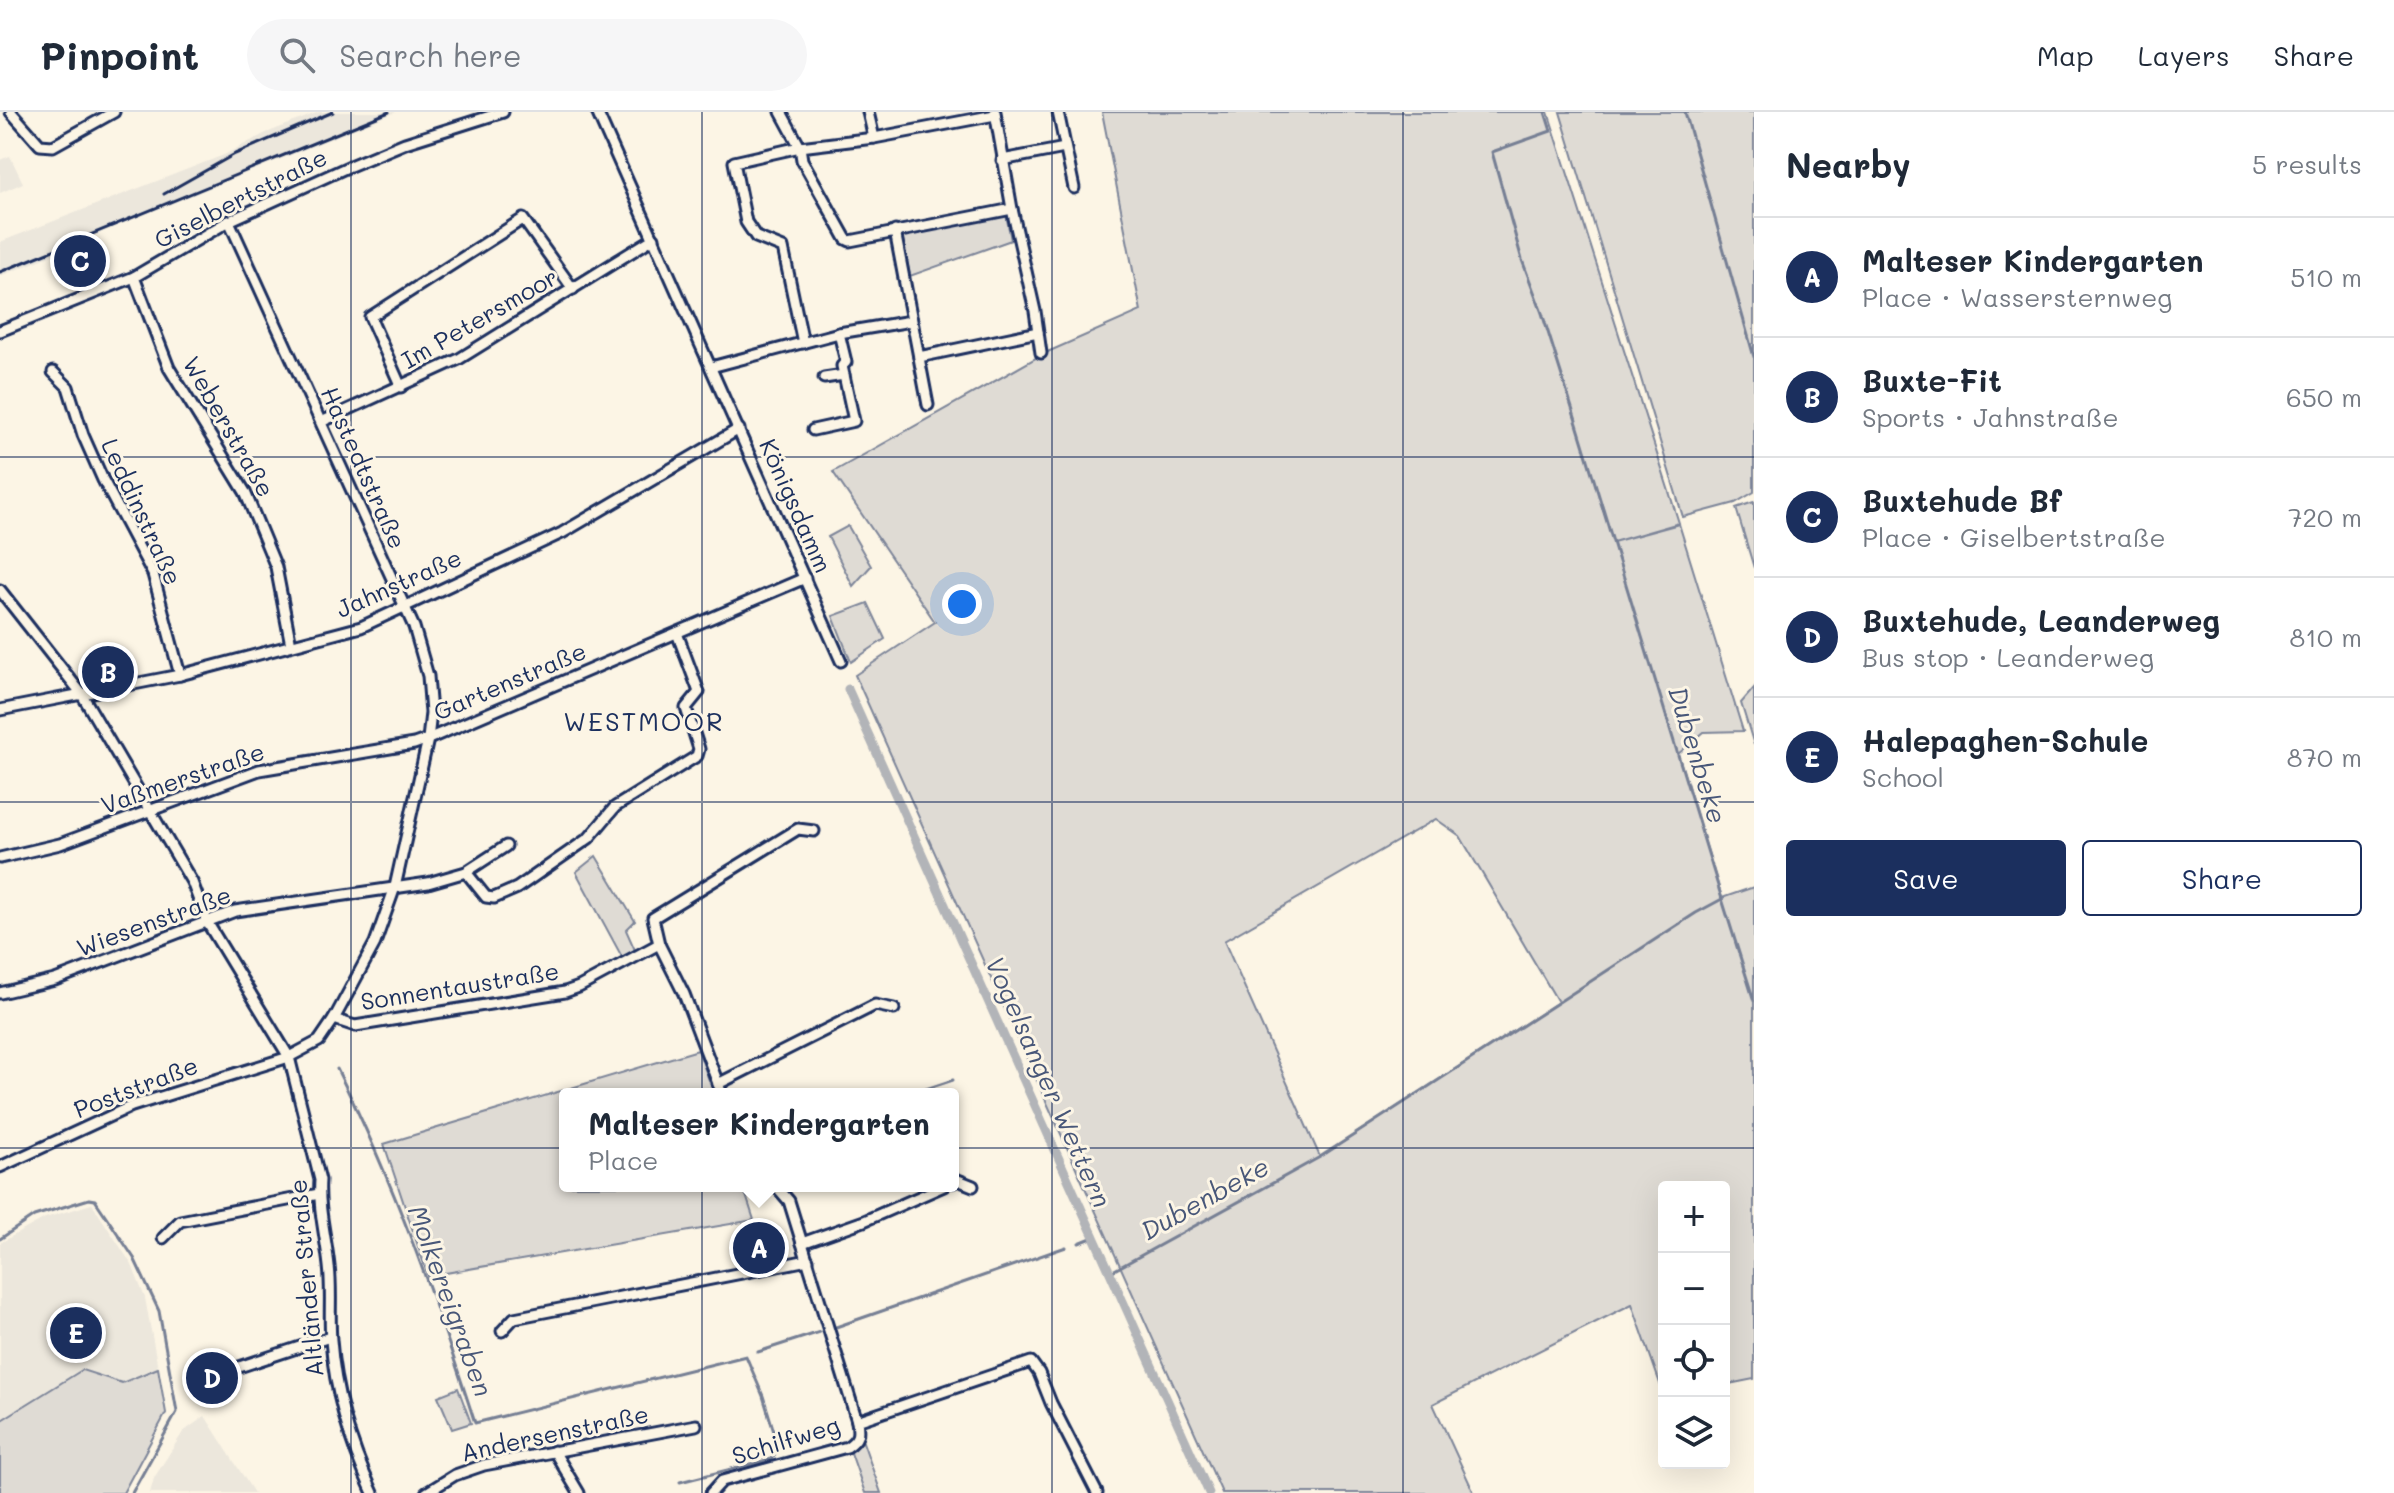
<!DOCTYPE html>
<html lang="en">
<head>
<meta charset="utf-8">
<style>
  body { margin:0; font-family:Mali,sans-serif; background:#f6f6f7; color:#1f2937 }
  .controls { position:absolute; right:24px; bottom:24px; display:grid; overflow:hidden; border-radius:8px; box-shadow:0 8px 32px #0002 }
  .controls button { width:72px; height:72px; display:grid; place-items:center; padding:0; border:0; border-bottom:2px solid #e0e1e3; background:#fff; color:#1f2937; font:40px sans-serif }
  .you { position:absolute; left:962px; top:492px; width:28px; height:28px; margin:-20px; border:6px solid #fff; border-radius:50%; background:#1a73e8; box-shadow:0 0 0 12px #1a73e833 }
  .badge { display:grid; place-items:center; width:52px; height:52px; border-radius:50%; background:#1b2f5e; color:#fff; font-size:26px; font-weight:700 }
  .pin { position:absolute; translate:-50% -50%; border:4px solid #fff; box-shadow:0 2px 8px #0006 }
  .popup { position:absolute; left:559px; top:976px; width:400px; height:104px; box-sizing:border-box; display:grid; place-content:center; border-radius:8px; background:#fff; filter:drop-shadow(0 2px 6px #0005); font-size:26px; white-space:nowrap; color:#747a83 }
  .popup b { font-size:30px; color:#1f2937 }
  .popup::after { content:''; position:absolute; left:50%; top:100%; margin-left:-16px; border:16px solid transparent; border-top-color:#fff }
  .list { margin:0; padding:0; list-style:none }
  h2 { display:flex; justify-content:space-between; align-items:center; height:104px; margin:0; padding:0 32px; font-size:34px }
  h2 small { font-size:26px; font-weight:400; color:#747a83 }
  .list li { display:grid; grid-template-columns:52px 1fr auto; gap:24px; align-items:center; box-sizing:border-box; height:120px; padding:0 32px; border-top:2px solid #e0e1e3 }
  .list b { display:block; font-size:30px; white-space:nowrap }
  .list p { margin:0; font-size:26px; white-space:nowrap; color:#747a83 }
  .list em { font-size:26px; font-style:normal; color:#747a83 }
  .actions { display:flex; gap:16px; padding:24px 32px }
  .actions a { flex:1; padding:18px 0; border:2px solid #1b2f5e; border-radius:8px; text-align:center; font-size:28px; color:#1b2f5e }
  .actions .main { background:#1b2f5e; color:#fff }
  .icon { flex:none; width:44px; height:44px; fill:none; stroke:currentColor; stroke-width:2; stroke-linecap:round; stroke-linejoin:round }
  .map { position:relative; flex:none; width:1754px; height:1381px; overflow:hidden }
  header { display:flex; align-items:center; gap:48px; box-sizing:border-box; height:112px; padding:0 40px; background:#fff; border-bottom:2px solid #e0e1e3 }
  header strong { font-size:38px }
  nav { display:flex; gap:44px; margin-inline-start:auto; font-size:28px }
  .search { width:560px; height:72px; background:#f6f6f7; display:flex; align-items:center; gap:20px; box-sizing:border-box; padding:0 28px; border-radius:44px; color:#747a83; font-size:30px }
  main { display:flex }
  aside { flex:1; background:#fff }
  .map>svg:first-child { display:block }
  .built { fill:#ece7dc }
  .green { fill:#dfdbd4; stroke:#7d8599; stroke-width:2; fill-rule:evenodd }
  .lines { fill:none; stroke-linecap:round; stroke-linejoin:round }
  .stream { stroke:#767f94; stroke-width:3 }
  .canal { stroke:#b2b4b8; stroke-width:9 }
  .minor-casing { stroke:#1b2f5e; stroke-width:15 }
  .minor { stroke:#fcf5e5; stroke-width:9 }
  .rail { stroke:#1b2f5e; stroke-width:3 }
  .grid { fill:none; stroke:#1b2f5e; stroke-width:2; stroke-opacity:0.55 }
  .labels { text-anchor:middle; stroke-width:6; stroke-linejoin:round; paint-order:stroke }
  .street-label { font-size:24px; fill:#1b2f5e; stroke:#fcf5e5 }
  .neighbourhood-label { font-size:26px; letter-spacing:2px; fill:#1b2f5e; stroke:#fcf5e5 }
  .water-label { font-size:26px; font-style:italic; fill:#485779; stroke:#fcf5e5 }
</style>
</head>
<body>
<header>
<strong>Pinpoint</strong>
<div class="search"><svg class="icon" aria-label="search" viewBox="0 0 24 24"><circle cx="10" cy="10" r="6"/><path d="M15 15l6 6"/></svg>Search here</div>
<nav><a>Map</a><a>Layers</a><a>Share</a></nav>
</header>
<main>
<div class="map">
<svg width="1754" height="1381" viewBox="0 0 1754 1381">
  <rect width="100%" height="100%" fill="#fcf5e5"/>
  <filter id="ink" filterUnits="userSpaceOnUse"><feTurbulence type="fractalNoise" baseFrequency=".0125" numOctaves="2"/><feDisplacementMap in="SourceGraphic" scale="16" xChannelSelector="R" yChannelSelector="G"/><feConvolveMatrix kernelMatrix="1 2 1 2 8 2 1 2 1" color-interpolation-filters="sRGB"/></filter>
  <g filter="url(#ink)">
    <g class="built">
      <polygon points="319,0 396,0 84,127 94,151 73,160 65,138 0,164 0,130 224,43 264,22"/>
      <polygon points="10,44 23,71 0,81 0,48"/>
      <polygon points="92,1092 132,1153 145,1186 158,1256 122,1271 109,1265 28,1291 0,1309 0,1131 45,1106"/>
      <polygon points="205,1304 254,1381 150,1381 154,1366 183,1320"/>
    </g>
    <g class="green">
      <path d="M1102 0H1548L1679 411 1613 430 1679 412 1743 619 1704 620 1678 642 1722 786 1754 775V1267L1724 1273V1075H1664V1283L1632 1192 1433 1292 1474 1381H1222L855 563 935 510 833 360 1043 242 1141 199ZM1436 707 1460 724 1558 890 1320 1045 1224 829Z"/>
      <polygon points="1560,0 1754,0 1754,380 1735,391 1683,405"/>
      <polygon points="1006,102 1011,128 910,164 902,123"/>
      <polygon points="1754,390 1754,456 1736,396"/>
      <polygon points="848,414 871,454 853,474 828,425"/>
      <polygon points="868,491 885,527 851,550 833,504"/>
      <polygon points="1754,576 1754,633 1741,591"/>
      <polygon points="596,744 635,809 626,818 635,838 622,845 576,760"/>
      <polygon points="698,938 714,982 565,982 565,1074 743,1074 754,1108 428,1164 384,1032"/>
      <polygon points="158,1256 166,1301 123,1381 0,1381 0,1309 82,1258 122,1271"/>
      <polygon points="458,1276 471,1311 452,1317 438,1284"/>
      <polygon points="863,1330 881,1381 865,1381 849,1335"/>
    </g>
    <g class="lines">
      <g class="stream">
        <polyline points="1685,0 1754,245"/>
        <polyline points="1722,787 1754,889"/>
        <path d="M337 957C394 1070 436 1190 475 1311L746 1244 763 1284 779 1336 771 1347 680 1370"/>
        <polyline points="911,982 953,968"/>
        <polyline points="0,1127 34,1104 89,1087 95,1088 134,1146 159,1199 177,1300 132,1381"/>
        <polyline points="1079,1131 1094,1125"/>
        <polyline points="1109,1161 1320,1045 1696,801 1722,787 1577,312 1542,201 1522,148 1492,40 1551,19 1545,0"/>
        <polyline points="836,1215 1066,1135"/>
        <polyline points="758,1240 820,1220"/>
      </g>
      <polyline class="canal" points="848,577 1209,1381"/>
      <g class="minor-casing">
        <g id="minor">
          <polyline points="11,0 40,33 53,34 114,0"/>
          <polyline points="597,0 841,549"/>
          <polyline points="781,0 800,35 802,48 846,127 850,129 1012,97 995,0"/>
          <polyline points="868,0 874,26"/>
          <polyline points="1058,0 1074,76"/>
          <polyline points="1002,48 1065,36"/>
          <polyline points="1012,97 1035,199 1041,241"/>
          <polyline points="895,119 928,293"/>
          <polyline points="134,165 169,256 245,380 276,455 291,533"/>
          <polyline points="0,219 134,165 229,109 350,54 405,31 503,0"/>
          <polyline points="803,231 783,136 756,125 746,110 734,50 800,35 874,26 995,3"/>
          <polyline points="919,245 1038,220"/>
          <polyline points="711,255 839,221 911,209"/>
          <polyline points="53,260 68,275 83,323 103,368 153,462 180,563"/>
          <polyline points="824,266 844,263"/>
          <polyline points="401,275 370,205 523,107 573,177"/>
          <polyline points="321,310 459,247 654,126"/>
          <polyline points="813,318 854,309 842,254 846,250 839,221"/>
          <path d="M0 478 81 581 192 770 207 810 289 945 320 1068C318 1097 326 1125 329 1154 332 1178 329 1203 331 1228 335 1282 350 1332 373 1381"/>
          <polyline points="0,598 180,563 361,515 562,421 739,317"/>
          <polyline points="0,746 60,732 259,658 414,632 428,627 805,466"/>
          <polyline points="466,760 486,785 494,786 517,776 589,726 615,695 697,644 699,637 686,596 699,580 677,521"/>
          <polyline points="659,832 653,806 798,717 814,719"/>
          <polyline points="0,881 55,868 235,799 428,771 466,760 506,734"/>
          <polyline points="334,907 355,914 565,880 579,875 659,832 684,882 722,982"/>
          <polyline points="718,972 875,893 894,897"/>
          <polyline points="0,1055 132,994 289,945 319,929 334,907 375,831 395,775 428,627 431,601 428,564 414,515 229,109"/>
          <polyline points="953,1070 958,1068 973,1074"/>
          <polyline points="776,1074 789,1089 857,1309 1031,1250 1039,1261 1051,1291 1097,1381"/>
          <polyline points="163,1126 180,1109 319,1082"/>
          <polyline points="802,1131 864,1109 944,1074"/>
          <polyline points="502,1219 514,1206 808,1148"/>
          <polyline points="221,1261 330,1225"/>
          <polyline points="554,1339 579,1381"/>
          <polyline points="426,1381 455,1363 484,1353 696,1313"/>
          <path d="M711 1381 722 1369 847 1335C859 1327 859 1322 857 1309"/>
        </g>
      </g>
      <use href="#minor" class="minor"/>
      <g class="rail">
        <polyline points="164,82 235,42 333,0"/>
        <polyline points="0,160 389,0"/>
      </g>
    </g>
  </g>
  <path class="grid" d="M351 0V1381M702 0V1381M1052 0V1381M1403 0V1381M0 345H1754M0 690H1754M0 1036H1754"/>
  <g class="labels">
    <g class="street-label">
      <text transform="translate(241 87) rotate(-27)" y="8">Giselbertstraße</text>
      <text transform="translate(480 207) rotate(-30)" y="8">Im Petersmoor</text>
      <text transform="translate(228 315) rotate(60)" y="8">Weberstraße</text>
      <text transform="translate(363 356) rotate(66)" y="8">Hastedtstraße</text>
      <text transform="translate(795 394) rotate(66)" y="8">Königsdamm</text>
      <text transform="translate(141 400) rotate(65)" y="8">Leddinstraße</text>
      <text transform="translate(399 472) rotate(-24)" y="8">Jahnstraße</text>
      <text transform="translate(510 570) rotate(-23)" y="8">Gartenstraße</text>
      <text transform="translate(183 667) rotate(-19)" y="8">Vaßmerstraße</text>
      <text transform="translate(154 810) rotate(-20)" y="8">Wiesenstraße</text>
      <text transform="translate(460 875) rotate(-9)" y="8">Sonnentaustraße</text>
      <text transform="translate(136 976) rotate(-21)" y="8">Poststraße</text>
      <text transform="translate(307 1166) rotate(-95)" y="8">Altländer Straße</text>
      <text transform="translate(555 1322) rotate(-12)" y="8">Andersenstraße</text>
      <text transform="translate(786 1329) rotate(-17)" y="8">Schilfweg</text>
    </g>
    <g class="neighbourhood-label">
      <text x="644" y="619">WESTMOOR</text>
    </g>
    <g class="water-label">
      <text transform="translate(1697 643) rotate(73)" y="9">Dubenbeke</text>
      <text transform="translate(1048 970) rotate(66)" y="9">Vogelsanger Wettern</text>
      <text transform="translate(1205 1087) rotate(-29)" y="9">Dubenbeke</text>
      <text transform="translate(450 1189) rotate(70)" y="9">Molkereigraben</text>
    </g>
  </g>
</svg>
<div class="controls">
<button>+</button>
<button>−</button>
<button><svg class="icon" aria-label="locate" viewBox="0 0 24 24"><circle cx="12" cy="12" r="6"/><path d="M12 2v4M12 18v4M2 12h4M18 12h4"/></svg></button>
<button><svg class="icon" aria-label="layers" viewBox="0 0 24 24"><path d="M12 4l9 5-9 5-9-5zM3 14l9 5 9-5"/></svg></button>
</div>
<div class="you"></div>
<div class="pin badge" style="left:759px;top:1136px">A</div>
<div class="popup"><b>Malteser Kindergarten</b>Place</div>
<div class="pin badge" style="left:108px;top:560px">B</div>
<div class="pin badge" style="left:80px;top:149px">C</div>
<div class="pin badge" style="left:212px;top:1266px">D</div>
<div class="pin badge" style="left:76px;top:1221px">E</div>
</div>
<aside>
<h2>Nearby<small>5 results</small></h2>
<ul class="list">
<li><span class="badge">A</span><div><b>Malteser Kindergarten</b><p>Place · Wassersternweg</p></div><em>510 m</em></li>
<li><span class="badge">B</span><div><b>Buxte-Fit</b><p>Sports · Jahnstraße</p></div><em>650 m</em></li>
<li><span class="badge">C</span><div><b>Buxtehude Bf</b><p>Place · Giselbertstraße</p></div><em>720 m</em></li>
<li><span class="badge">D</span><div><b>Buxtehude, Leanderweg</b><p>Bus stop · Leanderweg</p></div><em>810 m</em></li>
<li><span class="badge">E</span><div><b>Halepaghen-Schule</b><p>School</p></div><em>870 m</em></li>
</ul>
<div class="actions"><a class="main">Save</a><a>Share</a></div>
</aside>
</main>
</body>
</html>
